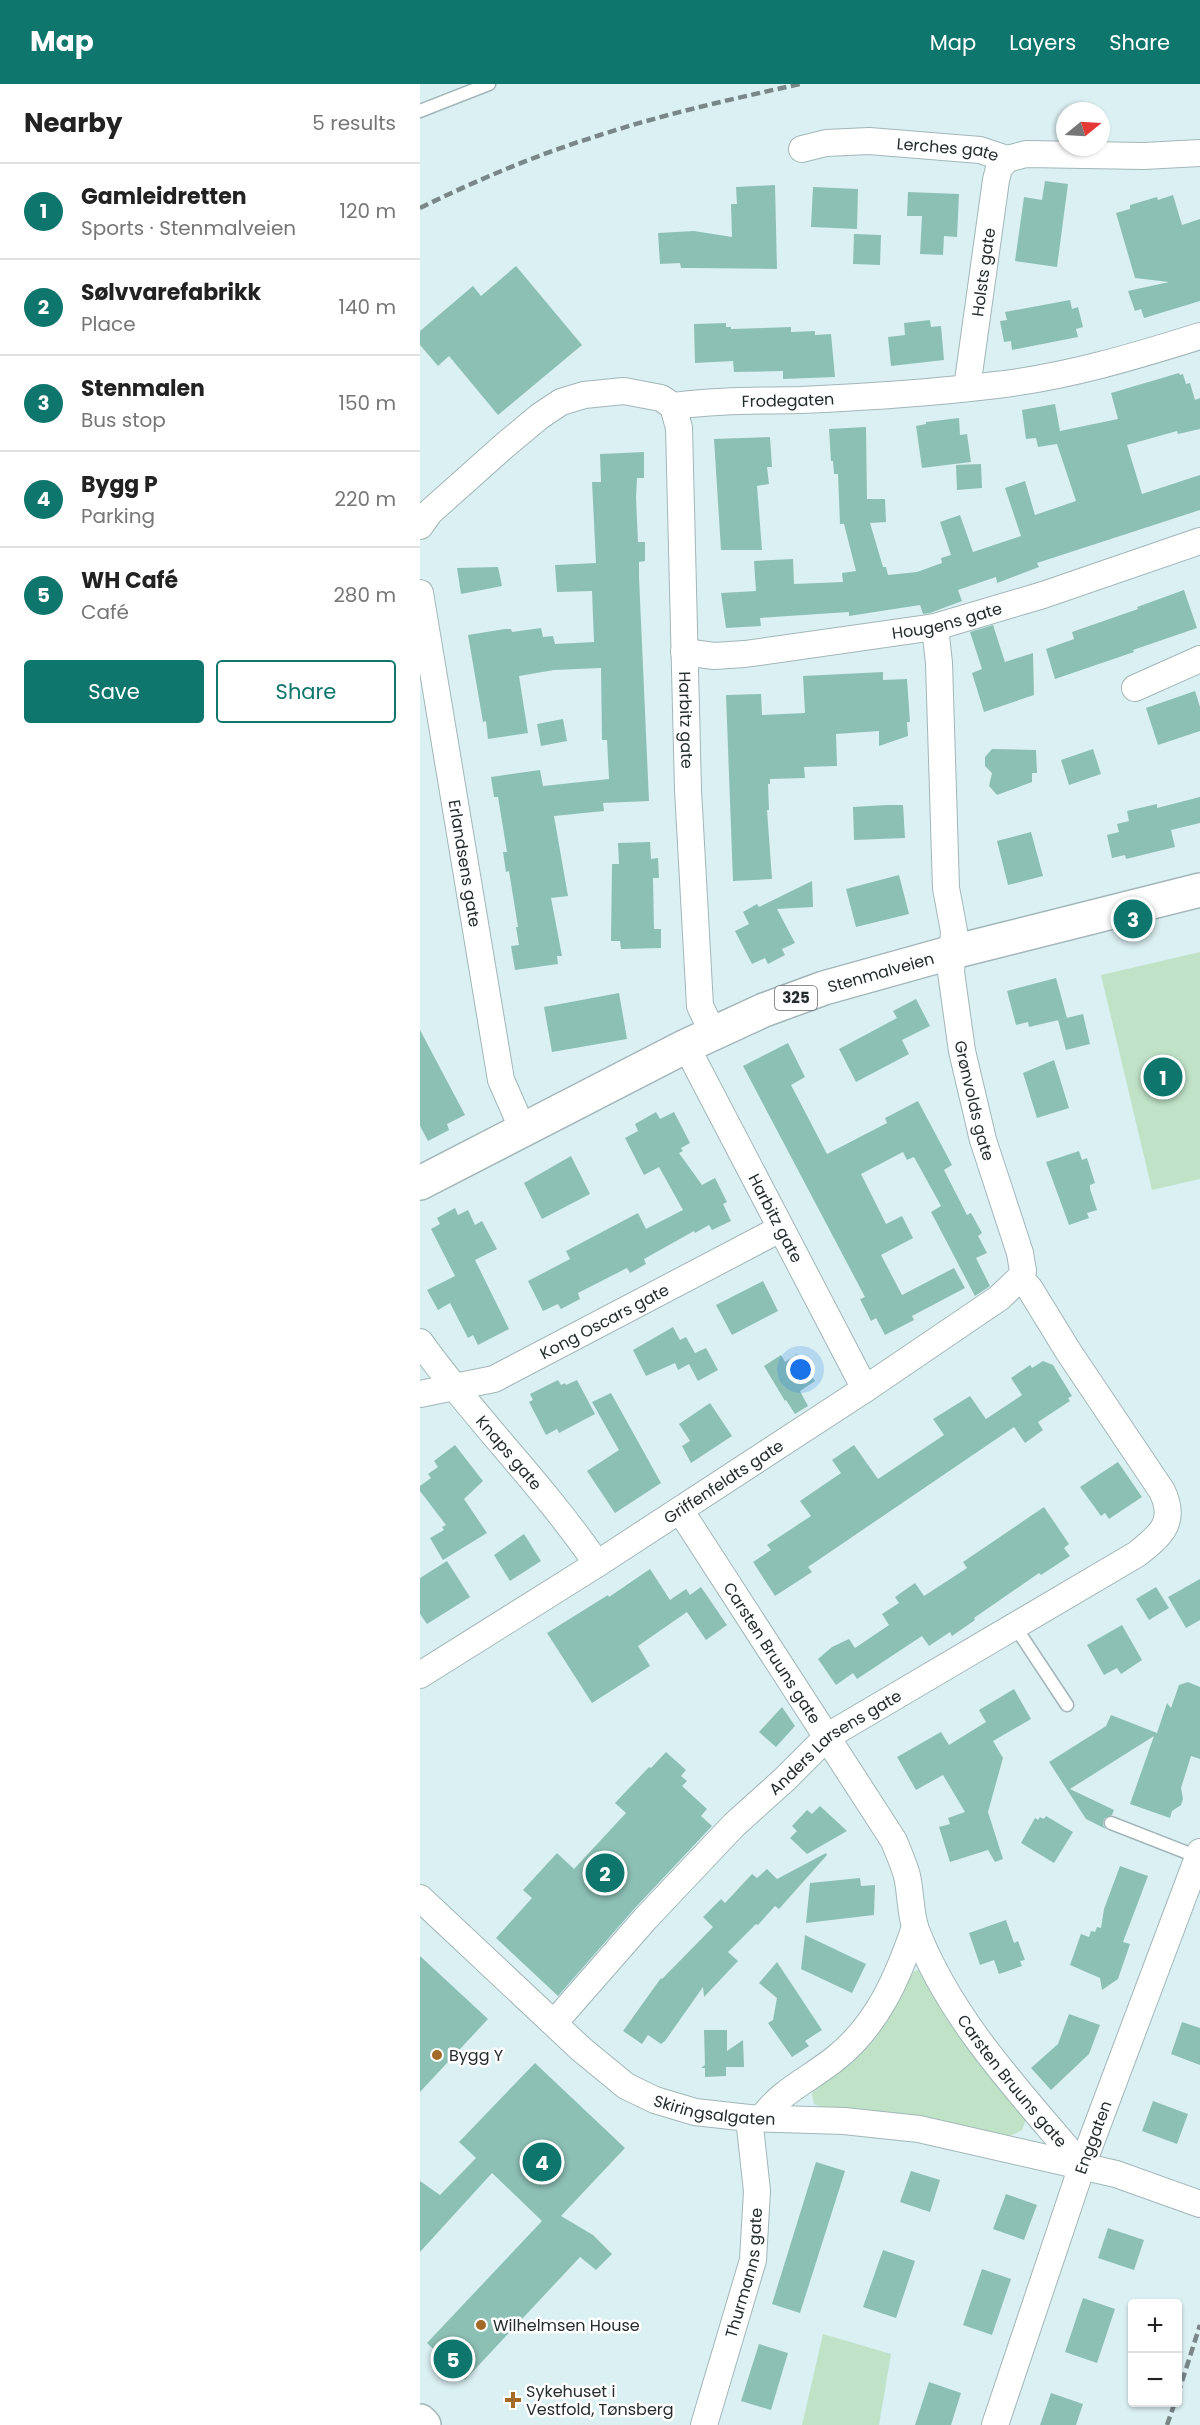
<!DOCTYPE html>
<html lang="en">
<head>
<meta charset="utf-8">
<style>
  body { margin:0; font-family:Poppins,sans-serif; background:#f6f6f6; color:#222 }
  .controls { position:absolute; right:18px; bottom:18px; display:grid; overflow:hidden; border-radius:6px; box-shadow:0 2px 4px #0004 }
  .controls button { width:54px; height:54px; display:grid; place-items:center; padding:0; border:0; border-bottom:2px solid #e0e0e0; background:#fff; color:#222; font:30px sans-serif }
  .compass { position:absolute; left:636px; top:18px; width:54px; height:54px; border-radius:50%; background:#fff; box-shadow:0 2px 4px #0004; rotate:72deg }
  .you { position:absolute; left:381px; top:1286px; width:21px; height:21px; margin:-15px; border:4px solid #fff; border-radius:50%; background:#1a73e8; box-shadow:0 0 0 9px #1a73e833 }
  .badge { display:grid; place-items:center; width:39px; height:39px; border-radius:50%; background:#0f766e; color:#fff; font-size:20px; font-weight:700 }
  .pin { position:absolute; translate:-50% -50%; border:3px solid #fff; box-shadow:0 2px 6px #0006 }
  .list { margin:0; padding:0; list-style:none }
  h2 { display:flex; justify-content:space-between; align-items:center; height:78px; margin:0; padding:0 24px; font-size:26px }
  h2 small { font-size:20px; font-weight:400; color:#767676 }
  .list li { display:grid; grid-template-columns:39px 1fr auto; gap:18px; align-items:center; box-sizing:border-box; height:96px; padding:0 24px; border-top:2px solid #e0e0e0 }
  .list b { display:block; font-size:22px; white-space:nowrap }
  .list p { margin:0; font-size:20px; white-space:nowrap; color:#767676 }
  .list em { font-size:20px; font-style:normal; color:#767676 }
  .actions { display:flex; gap:12px; padding:18px 24px }
  .actions a { flex:1; padding:14px 0; border:2px solid #0f766e; border-radius:6px; text-align:center; font-size:21px; color:#0f766e }
  .actions .main { background:#0f766e; color:#fff }
  .map { position:relative; flex:none; width:780px; height:2341px; overflow:hidden }
  header { display:flex; align-items:center; gap:36px; box-sizing:border-box; height:84px; padding:0 30px; background:#0f766e; color:#fff }
  header strong { font-size:28px }
  nav { display:flex; gap:33px; margin-inline-start:auto; font-size:21px }
  main { display:flex }
  aside { flex:1; background:#fff }
  .map>svg:first-child { display:block }
  .green { fill:#c0e3c8 }
  .building { fill:#8dc0b5 }
  .lines { fill:none; stroke-linecap:round; stroke-linejoin:round }
  .service-casing { stroke:#a2b6b9; stroke-width:15 }
  .minor-casing { stroke:#a2b6b9; stroke-width:28 }
  .secondary-casing { stroke:#a2b6b9; stroke-width:36 }
  .primary-casing { stroke:#a2b6b9; stroke-width:36 }
  .service { stroke:#fff; stroke-width:12 }
  .minor { stroke:#fff; stroke-width:26 }
  .secondary { stroke:#fff; stroke-width:33 }
  .primary { stroke:#fff; stroke-width:33 }
  .rail { stroke:#798789; stroke-width:4.5; stroke-dasharray:9 4.5; stroke-linecap:butt }
  .poi-dot { fill:#a26a26; stroke:#fff; stroke-width:2 }
  .labels { text-anchor:middle; stroke-width:5; stroke-linejoin:round; paint-order:stroke }
  .shield { fill:#fff; stroke:#666b6c; stroke-width:1.5 }
  .shield-label { font-size:15px; font-weight:bold; fill:#242c2d }
  .street-label { font-size:16px; fill:#242c2d; stroke:#fff }
  .poi-label { font-size:16px; fill:#242c2d; stroke:#fff; text-anchor:start }
</style>
</head>
<body>
<header>
<strong>Map</strong>
<nav><a>Map</a><a>Layers</a><a>Share</a></nav>
</header>
<main>
<aside>
<h2>Nearby<small>5 results</small></h2>
<ul class="list">
<li><span class="badge">1</span><div><b>Gamleidretten</b><p>Sports · Stenmalveien</p></div><em>120 m</em></li>
<li><span class="badge">2</span><div><b>Sølvvarefabrikk</b><p>Place</p></div><em>140 m</em></li>
<li><span class="badge">3</span><div><b>Stenmalen</b><p>Bus stop</p></div><em>150 m</em></li>
<li><span class="badge">4</span><div><b>Bygg P</b><p>Parking</p></div><em>220 m</em></li>
<li><span class="badge">5</span><div><b>WH Café</b><p>Café</p></div><em>280 m</em></li>
</ul>
<div class="actions"><a class="main">Save</a><a>Share</a></div>
</aside>
<div class="map">
<svg width="780" height="2341" viewBox="0 0 780 2341">
  <rect width="100%" height="100%" fill="#dbf0f3"/>
  <g class="green">
    <polygon points="780,868 780,1095 732,1106 681,891"/>
    <polygon points="497,1886 505,1887 606,2036 602,2046 586,2054 518,2036 430,2025 401,2023 394,2020 392,2010 397,2000 487,1892"/>
    <polygon points="403,2250 471,2270 459,2341 382,2341"/>
  </g>
  <g class="building">
    <polygon points="625,97 648,100 637,183 595,177 604,113 622,116"/>
    <polygon points="355,101 357,185 274,184 261,184 260,179 240,180 238,149 274,147 312,153 311,120 317,120 316,103"/>
    <polygon points="393,103 438,105 437,145 391,143"/>
    <polygon points="488,108 539,110 537,153 524,152 523,171 500,170 502,132 487,132"/>
    <polygon points="753,111 762,141 780,135 780,217 724,234 721,225 715,227 708,207 749,198 715,194 696,129 710,125 710,121 737,113 738,116"/>
    <polygon points="434,150 461,151 460,181 433,180"/>
    <polygon points="96,182 162,261 78,331 29,272 18,282 0,261 0,247 53,202 61,212"/>
    <polygon points="650,216 652,225 658,223 663,243 656,245 658,253 592,266 591,257 584,258 580,237 587,236 585,228"/>
    <polygon points="510,236 511,243 521,242 524,276 471,282 468,253 485,251 484,239"/>
    <polygon points="306,239 306,243 311,243 311,245 371,243 371,248 395,247 395,251 411,250 415,293 363,295 363,287 314,288 313,277 275,279 274,240"/>
    <polygon points="759,289 760,291 763,290 766,300 770,299 775,316 780,314 780,345 758,350 757,347 707,361 722,410 780,391 780,426 617,479 619,483 577,499 576,493 538,506 542,517 510,529 503,530 500,521 429,532 429,528 340,534 341,542 306,544 301,509 336,507 334,477 373,475 374,500 423,498 422,489 436,487 424,440 420,440 418,390 414,390 413,377 411,377 409,345 446,343 447,415 465,415 466,438 450,439 463,483 466,483 468,491 497,488 522,479 521,474 531,471 520,438 540,431 553,468 601,452 585,404 605,397 615,431 656,417 637,360 618,363 616,354 606,355 602,326 635,320 640,347 698,335 691,309"/>
    <polygon points="539,334 540,351 547,350 551,378 502,384 496,342 506,340 506,338"/>
    <polygon points="350,353 352,383 347,383 349,400 337,402 342,466 301,466 294,355"/>
    <polygon points="224,368 224,394 217,394 216,414 218,458 225,458 225,477 219,478 219,493 229,717 183,719 184,727 134,732 148,812 131,814 142,872 137,872 138,880 95,886 91,862 99,861 96,843 98,843 89,787 86,788 83,768 87,768 78,713 74,713 71,693 120,686 123,702 189,695 187,656 182,656 181,584 134,586 99,592 108,649 68,655 66,637 63,638 48,551 85,545 91,545 92,548 121,544 123,553 133,552 135,560 174,558 172,507 137,508 135,481 176,479 172,398 181,398 180,370"/>
    <polygon points="561,380 562,404 537,406 536,381"/>
    <polygon points="78,483 82,502 41,510 37,484"/>
    <polygon points="764,506 777,544 713,566 714,568 635,595 626,565 654,555 652,548 718,525 717,523"/>
    <polygon points="573,541 585,578 613,569 614,611 564,628 552,589 562,585 550,548"/>
    <polygon points="463,588 463,596 487,595 490,638 487,638 488,652 459,662 459,647 416,650 417,682 384,683 385,694 350,695 350,700 348,700 349,726 347,726 352,795 313,797 306,611 341,610 342,631 385,629 383,592"/>
    <polygon points="775,607 780,623 780,647 738,661 726,624"/>
    <polygon points="143,635 147,657 121,662 117,640"/>
    <polygon points="572,665 616,666 617,689 612,689 612,698 577,711 569,702 572,689 565,682 565,673"/>
    <polygon points="673,665 681,690 649,701 641,676"/>
    <polygon points="780,713 780,739 751,746 755,763 706,775 705,771 692,774 687,751 699,748 697,740 709,737 707,727 737,720 737,724"/>
    <polygon points="467,721 483,721 485,754 434,756 433,723"/>
    <polygon points="611,748 623,792 588,801 577,757"/>
    <polygon points="230,758 231,775 238,774 239,794 233,794 234,845 241,845 241,864 201,865 200,857 191,857 192,780 199,780 198,759"/>
    <polygon points="479,791 489,830 436,843 426,805"/>
    <polygon points="392,797 393,823 357,825 375,859 362,865 365,871 348,880 345,874 332,880 315,847 329,840 323,828 337,820 339,823"/>
    <polygon points="636,894 647,934 609,943 608,938 596,941 587,907"/>
    <polygon points="199,909 207,955 132,968 124,923"/>
    <polygon points="496,915 510,942 482,956 489,970 436,998 419,965 477,934 473,927"/>
    <polygon points="663,930 670,960 646,966 638,936"/>
    <polygon points="0,946 45,1031 27,1040 29,1046 8,1057 0,1042"/>
    <polygon points="368,959 385,993 371,1001 407,1070 467,1039 465,1034 498,1017 532,1081 524,1086 547,1131 551,1129 562,1149 558,1152 567,1169 556,1174 570,1202 555,1212 511,1128 521,1122 494,1073 487,1076 483,1068 441,1090 466,1140 482,1132 493,1154 461,1171 482,1211 534,1184 545,1204 492,1232 494,1236 465,1251 456,1234 451,1237 440,1215 445,1213 323,982"/>
    <polygon points="634,976 649,1024 617,1034 603,989"/>
    <polygon points="236,1028 240,1035 254,1028 270,1059 261,1064 263,1067 259,1069 282,1101 295,1094 307,1118 303,1120 311,1137 292,1146 289,1141 275,1149 274,1147 224,1175 226,1180 210,1189 207,1184 158,1209 160,1215 141,1225 138,1220 123,1227 108,1197 150,1175 146,1167 218,1129 226,1145 263,1126 239,1083 224,1091 205,1054 218,1047 215,1040"/>
    <polygon points="659,1067 662,1076 667,1074 675,1099 670,1101 670,1105 677,1126 667,1129 669,1134 649,1141 626,1078"/>
    <polygon points="151,1072 170,1110 122,1135 104,1099"/>
    <polygon points="35,1124 38,1131 48,1126 55,1141 62,1137 77,1165 55,1176 89,1245 58,1261 53,1251 48,1254 30,1219 18,1226 7,1206 35,1192 11,1145 20,1140 17,1134"/>
    <polygon points="343,1197 358,1227 312,1251 296,1221"/>
    <polygon points="253,1243 260,1256 266,1253 275,1269 286,1264 298,1286 278,1297 269,1280 258,1286 255,1279 226,1292 213,1266"/>
    <polygon points="377,1270 395,1297 380,1307 388,1322 375,1330 366,1316 365,1317 344,1282 361,1271 365,1278"/>
    <polygon points="623,1277 633,1281 652,1312 648,1314 650,1317 618,1338 623,1346 605,1359 594,1343 388,1483 392,1488 355,1512 333,1478 351,1466 347,1461 391,1432 380,1417 421,1389 412,1376 434,1361 458,1395 524,1351 513,1335 550,1312 566,1335 602,1311 591,1294 610,1281 612,1284"/>
    <polygon points="138,1296 141,1301 145,1299 146,1301 157,1296 175,1330 139,1349 137,1345 126,1351 109,1318 113,1316 110,1310"/>
    <polygon points="191,1309 241,1399 195,1429 167,1387 199,1366 172,1318"/>
    <polygon points="290,1319 312,1352 271,1379 262,1362 270,1357 259,1340"/>
    <polygon points="35,1361 63,1397 44,1415 67,1449 23,1476 10,1454 24,1446 22,1443 26,1441 0,1407 0,1402 11,1394 8,1390 18,1383 14,1377"/>
    <polygon points="698,1378 722,1413 689,1435 685,1429 681,1432 660,1403"/>
    <polygon points="624,1423 649,1460 644,1464 650,1472 621,1491 619,1489 554,1534 555,1536 532,1552 530,1548 509,1562 502,1552 437,1595 433,1589 416,1601 398,1575 412,1563 429,1555 435,1564 469,1541 462,1530 479,1519 475,1513 495,1499 504,1512 547,1484 543,1478"/>
    <polygon points="104,1450 121,1477 90,1497 74,1471"/>
    <polygon points="27,1477 50,1513 7,1540 0,1530 0,1494"/>
    <polygon points="230,1485 250,1516 266,1505 270,1511 281,1503 307,1541 286,1556 267,1528 218,1562 230,1582 172,1619 127,1549 188,1511 189,1513"/>
    <polygon points="780,1495 780,1536 766,1544 748,1513"/>
    <polygon points="736,1503 749,1524 729,1536 716,1515"/>
    <polygon points="702,1541 722,1576 701,1590 697,1584 684,1591 667,1561"/>
    <polygon points="768,1598 780,1603 780,1675 771,1672 761,1704 763,1715 761,1721 752,1727 750,1734 710,1720 734,1652 650,1705 694,1726 692,1731 684,1735 683,1741 686,1745 666,1735 629,1678 686,1642 691,1631 737,1649 747,1619 751,1624 759,1601"/>
    <polygon points="594,1605 611,1635 573,1657 583,1674 568,1728 583,1775 575,1778 568,1766 530,1778 519,1743 530,1740 528,1734 545,1728 523,1691 496,1706 477,1673 521,1648 529,1661 566,1638 559,1626"/>
    <polygon points="362,1623 375,1642 356,1663 339,1648"/>
    <polygon points="246,1668 266,1686 261,1692 267,1697 262,1702 287,1725 281,1732 292,1742 215,1824 138,1912 76,1854 112,1814 103,1806 137,1769 154,1785 206,1729 195,1719 229,1683 231,1684"/>
    <polygon points="400,1722 427,1747 387,1770 370,1754 377,1747 372,1742 387,1726 392,1730"/>
    <polygon points="626,1732 653,1748 634,1779 601,1759 615,1734 618,1736 620,1733 624,1735"/>
    <polygon points="406,1769 407,1771 359,1825 355,1822 338,1841 336,1840 308,1868 318,1877 284,1913 283,1903 245,1957 241,1960 228,1951 222,1960 203,1947 241,1894 242,1895 293,1843 283,1833 301,1815 305,1819 332,1790 337,1794 347,1785 357,1795"/>
    <polygon points="700,1782 728,1792 703,1858 710,1860 698,1895 682,1906 680,1894 650,1881 661,1850 669,1853 671,1847 675,1848 677,1843 681,1844 684,1825"/>
    <polygon points="440,1794 441,1802 455,1801 454,1831 386,1839 390,1799"/>
    <polygon points="586,1836 594,1859 598,1857 605,1876 600,1877 602,1882 579,1890 574,1876 560,1881 549,1849"/>
    <polygon points="385,1851 446,1880 432,1909 381,1885"/>
    <polygon points="0,1872 68,1935 0,2008"/>
    <polygon points="357,1878 402,1946 385,1957 389,1962 372,1973 348,1939 353,1936 357,1914 339,1899"/>
    <polygon points="649,1930 680,1941 669,1970 631,2006 611,1984 638,1960"/>
    <polygon points="762,1938 780,1944 780,1981 751,1970"/>
    <polygon points="284,1946 307,1946 307,1967 323,1956 324,1983 306,1983 306,1992 285,1993 285,1984 281,1984 285,1981"/>
    <polygon points="115,1979 205,2064 141,2132 173,2151 192,2170 176,2186 160,2173 45,2296 7,2259 122,2137 72,2089 0,2168 0,2097 20,2111 56,2074 39,2058"/>
    <polygon points="733,2017 768,2030 757,2060 722,2047"/>
    <polygon points="396,2078 425,2087 380,2229 352,2220"/>
    <polygon points="491,2087 520,2096 510,2128 480,2118"/>
    <polygon points="586,2110 617,2121 604,2156 573,2145"/>
    <polygon points="688,2144 724,2156 714,2186 678,2174"/>
    <polygon points="463,2166 495,2177 476,2234 443,2223"/>
    <polygon points="562,2185 591,2195 572,2251 543,2241"/>
    <polygon points="663,2214 695,2225 677,2279 645,2268"/>
    <polygon points="339,2260 368,2269 351,2326 321,2317"/>
    <polygon points="509,2298 541,2309 531,2341 495,2341"/>
    <polygon points="631,2309 663,2320 656,2341 620,2341"/>
  </g>
  <g class="lines">
    <g class="service-casing">
      <g id="service">
        <polyline points="0,27 69,0"/>
        <polyline points="592,1543 602,1553 647,1621"/>
        <polyline points="691,1739 778,1773"/>
      </g>
    </g>
    <g class="minor-casing">
      <g id="minor">
        <path id="s1" d="M382 65 406 59 449 57 560 66 587 75 606 70 724 72 780 69"/>
        <path id="s2" d="M547 304 576 96 579 84 587 75"/>
        <path id="s3" d="M253 322 259 344 268 706 280 922 293 949"/>
        <path id="s4" d="M0 442 10 428 84 362 120 332 141 318 164 311 204 307 241 314 253 322C296 316 338 317 381 316 446 313 512 309 576 301 646 293 713 273 780 252"/>
        <path id="s5" d="M0 509 81 996 103 1046"/>
        <path id="s6" d="M515 543 519 579 526 804 534 847 531 888 542 967 563 1056 600 1169 603 1187 600 1194"/>
        <path id="s7" d="M264 568 294 572 325 570 515 543 623 511 780 457"/>
        <polyline points="715,604 780,575"/>
        <path id="s8" d="M266 962 445 1305"/>
        <path id="s9" d="M0 1258C55 1335 124 1402 177 1480"/>
        <path id="s10" d="M0 1310 74 1295 360 1145"/>
        <path id="s11" d="M260 1426 474 1757C478 1768 484 1780 487 1792 491 1809 490 1829 496 1846 531 1937 601 2009 662 2082"/>
        <path id="s12" d="M0 1591 177 1480 445 1305 579 1214 600 1194"/>
        <path id="s13" d="M0 1814 161 1965 206 2002 235 2016 275 2028 329 2034 424 2037 499 2045 696 2090 780 2120"/>
        <path id="s14" d="M134 1939 226 1834 314 1741 365 1695 408 1652 717 1470C741 1451 757 1438 742 1407L648 1267 610 1205 600 1194"/>
        <path d="M342 2034C361 2007 390 1995 416 1974 458 1940 478 1893 495 1843"/>
        <path id="s15" d="M284 2341 333 2176 337 2107 329 2034"/>
        <path id="s16" d="M575 2341 662 2082 780 1768"/>
      </g>
    </g>
    <g class="secondary-casing">
      <polyline id="secondary" points="0,2337 4,2341"/>
    </g>
    <g class="primary-casing">
      <g id="primary">
        <path id="s17" d="M0 1099 266 962 344 926 404 904 533 868 780 806"/>
      </g>
    </g>
    <use href="#service" class="service"/>
    <use href="#minor" class="minor"/>
    <use href="#secondary" class="secondary"/>
    <use href="#primary" class="primary"/>
    <g class="rail">
      <path d="M0 124C57 96 116 71 177 52 244 30 312 15 380 0"/>
      <polyline points="758,2310 780,2241"/>
      <polyline points="747,2341 755,2318"/>
    </g>
  </g>
  <g class="poi-dot">
    <circle cx="17" cy="1971" r="6"/>
    <circle cx="61" cy="2241" r="6"/>
    <path d="M90 2307h6v6h6v6h-6v6h-6v-6h-6v-6h6z"/>
  </g>
  <g class="labels">
    <rect class="shield" x="355" y="902" width="42" height="24" rx="4.5"/>
    <g class="shield-label">
      <text x="376" y="919">325</text>
    </g>
    <g class="street-label">
      <text dy="6" stroke="none"><textPath href="#s1" startOffset="147">Lerches gate</textPath></text>
      <text dy="6" stroke="none"><textPath href="#s2" startOffset="117">Holsts gate</textPath></text>
      <text dy="6" stroke="none"><textPath href="#s4" startOffset="420">Frodegaten</textPath></text>
      <text dy="6" stroke="none"><textPath href="#s7" startOffset="266">Hougens gate</textPath></text>
      <text dy="6" stroke="none"><textPath href="#s3" startOffset="315">Harbitz gate</textPath></text>
      <text dy="6" stroke="none"><textPath href="#s5" startOffset="274">Erlandsens gate</textPath></text>
      <text dy="6" stroke="none"><textPath href="#s17" startOffset="508">Stenmalveien</textPath></text>
      <text dy="6" stroke="none"><textPath href="#s6" startOffset="477">Grønvolds gate</textPath></text>
      <text dy="6" stroke="none"><textPath href="#s8" startOffset="194">Harbitz gate</textPath></text>
      <text dy="6" stroke="none"><textPath href="#s10" startOffset="200">Kong Oscars gate</textPath></text>
      <text dy="6" stroke="none"><textPath href="#s9" startOffset="142">Knaps gate</textPath></text>
      <text dy="6" stroke="none"><textPath href="#s12" startOffset="360">Griffenfeldts gate</textPath></text>
      <text dy="6" stroke="none"><textPath href="#s11" startOffset="170">Carsten Bruuns gate</textPath></text>
      <text dy="6" stroke="none"><textPath href="#s14" startOffset="399">Anders Larsens gate</textPath></text>
      <text dy="6" stroke="none"><textPath href="#s11" startOffset="666">Carsten Bruuns gate</textPath></text>
      <text dy="6" stroke="none"><textPath href="#s13" startOffset="372">Skiringsalgaten</textPath></text>
      <text dy="6" stroke="none"><textPath href="#s16" startOffset="304">Enggaten</textPath></text>
      <text dy="6" stroke="none"><textPath href="#s15" startOffset="158">Thurmanns gate</textPath></text>
    </g>
    <g class="poi-label">
      <text x="29" y="1977">Bygg Y</text>
      <text x="73" y="2247">Wilhelmsen House</text>
      <text x="106" y="2313">Sykehuset i<tspan x="106" dy="18">Vestfold, Tønsberg</tspan></text>
    </g>
  </g>
</svg>
<div class="controls">
<button>+</button>
<button>−</button>
</div>
<svg class="compass" viewBox="-18 -18 36 36"><path d="M0-13l5 13h-10z" fill="#e53935"/><path d="M0 13l5-13h-10z" fill="#767676"/></svg>
<div class="you"></div>
<div class="pin badge" style="left:743px;top:993px">1</div>
<div class="pin badge" style="left:185px;top:1789px">2</div>
<div class="pin badge" style="left:713px;top:835px">3</div>
<div class="pin badge" style="left:122px;top:2078px">4</div>
<div class="pin badge" style="left:33px;top:2275px">5</div>
</div>
</main>
</body>
</html>
